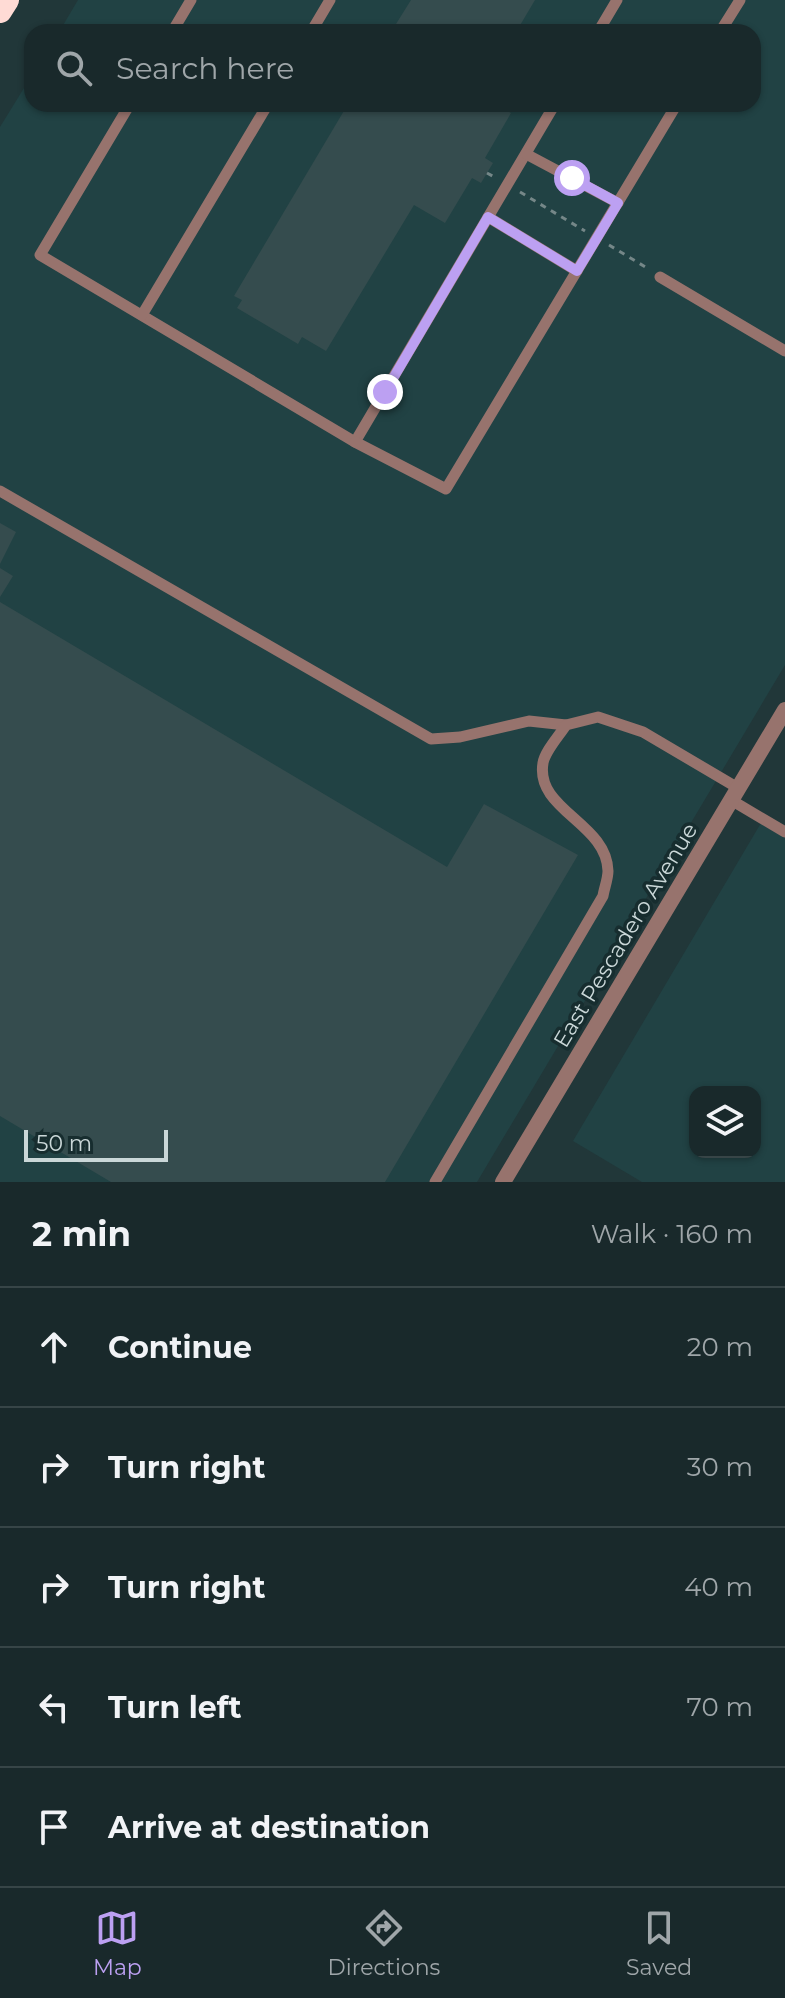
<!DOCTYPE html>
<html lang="en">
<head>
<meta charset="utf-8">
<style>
  body { margin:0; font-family:Montserrat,sans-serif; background:#223133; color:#f1f3f6 }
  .controls { position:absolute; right:24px; bottom:24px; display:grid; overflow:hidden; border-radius:16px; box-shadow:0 2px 6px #0004 }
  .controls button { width:72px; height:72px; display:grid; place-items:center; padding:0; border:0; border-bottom:2px solid #374547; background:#19292b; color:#f1f3f6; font:40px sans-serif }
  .scale { position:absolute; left:24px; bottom:20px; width:144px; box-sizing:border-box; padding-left:8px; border:4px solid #cad7d8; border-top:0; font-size:22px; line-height:28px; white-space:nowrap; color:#cad7d8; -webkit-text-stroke:6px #172d2f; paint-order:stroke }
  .stop { position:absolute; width:24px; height:24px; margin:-18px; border:6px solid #bca0f2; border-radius:50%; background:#fff }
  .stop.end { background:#bca0f2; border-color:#fff; box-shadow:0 2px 8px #0008 }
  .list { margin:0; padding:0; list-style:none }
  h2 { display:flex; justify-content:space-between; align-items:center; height:104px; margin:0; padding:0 32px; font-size:34px }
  h2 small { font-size:26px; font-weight:400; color:#9fa6a9 }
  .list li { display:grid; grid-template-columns:52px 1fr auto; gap:24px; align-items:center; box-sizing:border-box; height:120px; padding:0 32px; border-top:2px solid #374547 }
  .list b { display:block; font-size:30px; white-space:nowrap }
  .list em { font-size:26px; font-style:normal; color:#9fa6a9 }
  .icon { flex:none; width:44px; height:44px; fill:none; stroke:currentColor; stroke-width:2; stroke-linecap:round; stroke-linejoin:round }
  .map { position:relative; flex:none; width:785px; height:1182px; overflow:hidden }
  .search { position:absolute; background:#19292b; box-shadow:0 2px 6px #0004; left:24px; right:24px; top:24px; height:88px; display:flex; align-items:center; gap:20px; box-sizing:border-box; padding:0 28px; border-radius:24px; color:#9fa6a9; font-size:30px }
  .sheet { height:704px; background:#19292b }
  nav { display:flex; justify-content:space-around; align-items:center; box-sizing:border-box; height:112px; border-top:2px solid #374547; background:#19292b; font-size:22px; color:#9fa6a9 }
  nav a { display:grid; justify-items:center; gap:4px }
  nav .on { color:#bca0f2 }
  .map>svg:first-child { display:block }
  .built { fill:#214244; fill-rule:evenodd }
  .building { fill:#354c4e }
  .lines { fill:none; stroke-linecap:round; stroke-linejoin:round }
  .path { stroke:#758788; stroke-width:3; stroke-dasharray:6 6; stroke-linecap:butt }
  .service { stroke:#97736d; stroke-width:11 }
  .tertiary { stroke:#97736d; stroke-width:16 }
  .motorway { stroke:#ffdbd5; stroke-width:24 }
  .route { stroke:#bca0f2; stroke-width:10 }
  .labels { text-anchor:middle; stroke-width:7; stroke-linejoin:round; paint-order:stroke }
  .street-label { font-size:22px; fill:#cad7d8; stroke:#172d2f }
</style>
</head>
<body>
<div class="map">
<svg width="785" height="1182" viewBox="0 0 785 1182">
  <rect width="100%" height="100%" fill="#213739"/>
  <g class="built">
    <polygon points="78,0 785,0 785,665 477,1182 0,1182 0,127 32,75 32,104 753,104 753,32 59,32"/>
    <path d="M761 823 785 838V1182H642L573 1141ZM695 1092H755V1152H695Z"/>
  </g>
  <g class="building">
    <polygon points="411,0 535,0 516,32 391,32"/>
    <polygon points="348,104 495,104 511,113 485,158 493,163 481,183 472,178 445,223 414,205 326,351 302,337 298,344 237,308 242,300 234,296"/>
    <polygon points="0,523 16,532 0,564"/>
    <polygon points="0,568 13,576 0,597"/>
    <polygon points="0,602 447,867 484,804 578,855 385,1182 111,1182 0,1116"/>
  </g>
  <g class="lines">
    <g class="path">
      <polyline points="487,173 496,178"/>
      <polyline points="520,192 585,231"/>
      <polyline points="609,245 647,268"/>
    </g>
    <g class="service">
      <polyline points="172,32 191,0"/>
      <polyline points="311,32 330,0"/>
      <polyline points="598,32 617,0"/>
      <polyline points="720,32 740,0"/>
      <polyline points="130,104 40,255 355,442 555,104"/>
      <polyline points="526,154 618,203"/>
      <polyline points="488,217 577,271"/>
      <polyline points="660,277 785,351"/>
      <polyline points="142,315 268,104"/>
      <polyline points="355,442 446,489 677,104"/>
      <polyline points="0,491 431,739 460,737 529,721 566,725"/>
      <polyline points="731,800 785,832"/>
      <path d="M435 1182 603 896C604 889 608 879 608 871 607 823 535 810 543 763 545 751 559 736 566 725L598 717 643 732 738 788"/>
    </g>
    <polyline class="tertiary" points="503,1182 785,710"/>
    <polyline class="motorway" points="0,11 7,0"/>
  </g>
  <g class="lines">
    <polyline class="route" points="385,392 488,217 577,271 618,203 572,178"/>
  </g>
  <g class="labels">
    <g class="street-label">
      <text transform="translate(625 935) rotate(-59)" y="8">East Pescadero Avenue</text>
    </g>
  </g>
</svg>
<div class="controls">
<button><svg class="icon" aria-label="layers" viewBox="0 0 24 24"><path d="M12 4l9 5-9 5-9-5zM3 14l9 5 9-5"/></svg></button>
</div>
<div class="scale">50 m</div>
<div class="stop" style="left:572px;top:178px"></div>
<div class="stop end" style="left:385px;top:392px"></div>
<div class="search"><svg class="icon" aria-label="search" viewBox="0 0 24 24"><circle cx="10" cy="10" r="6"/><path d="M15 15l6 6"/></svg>Search here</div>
</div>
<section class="sheet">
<h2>2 min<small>Walk · 160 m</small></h2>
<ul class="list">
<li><svg class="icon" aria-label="ahead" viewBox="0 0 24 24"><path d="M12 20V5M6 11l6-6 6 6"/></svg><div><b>Continue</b></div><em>20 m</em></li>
<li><svg class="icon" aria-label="right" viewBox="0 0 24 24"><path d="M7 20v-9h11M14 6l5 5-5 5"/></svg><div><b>Turn right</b></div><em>30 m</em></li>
<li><svg class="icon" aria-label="right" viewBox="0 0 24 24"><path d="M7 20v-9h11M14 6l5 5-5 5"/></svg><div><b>Turn right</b></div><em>40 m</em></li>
<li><svg class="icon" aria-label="left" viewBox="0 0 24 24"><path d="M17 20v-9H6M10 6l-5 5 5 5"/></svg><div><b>Turn left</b></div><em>70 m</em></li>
<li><svg class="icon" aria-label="arrive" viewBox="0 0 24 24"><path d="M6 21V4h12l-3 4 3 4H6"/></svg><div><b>Arrive at destination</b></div></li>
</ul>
</section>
<nav>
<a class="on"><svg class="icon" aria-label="map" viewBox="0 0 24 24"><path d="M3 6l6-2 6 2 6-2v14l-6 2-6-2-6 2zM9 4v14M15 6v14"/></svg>Map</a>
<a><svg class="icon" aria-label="directions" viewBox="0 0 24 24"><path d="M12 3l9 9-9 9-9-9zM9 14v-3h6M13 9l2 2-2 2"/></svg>Directions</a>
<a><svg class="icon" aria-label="saved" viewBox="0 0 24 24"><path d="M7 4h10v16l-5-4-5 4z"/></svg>Saved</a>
</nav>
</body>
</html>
